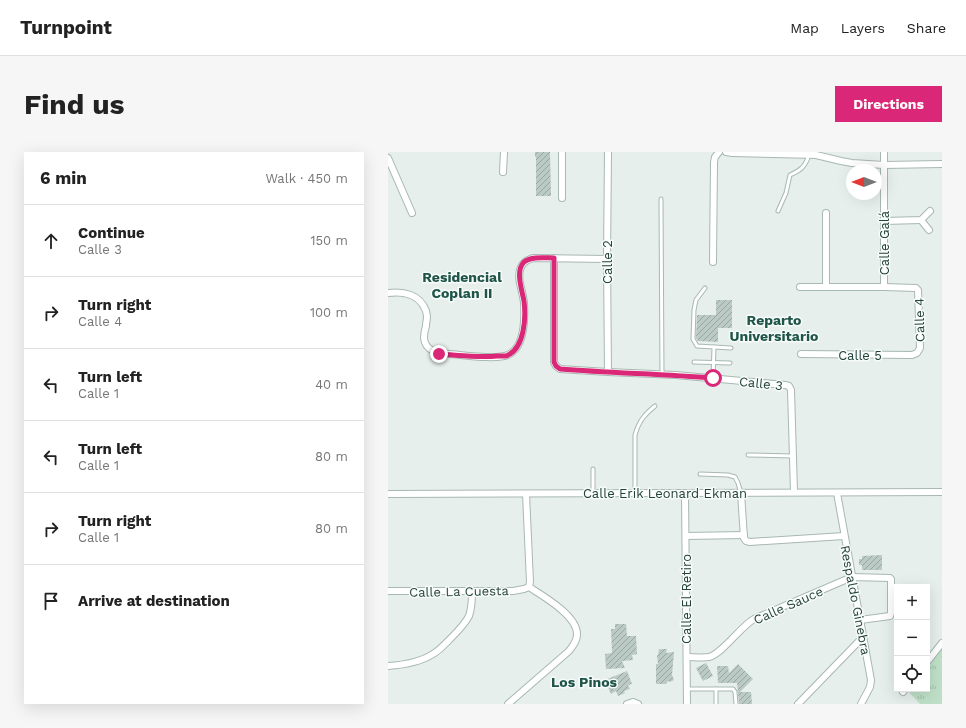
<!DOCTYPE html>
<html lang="en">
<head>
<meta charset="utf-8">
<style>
  body { margin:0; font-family:"Work Sans",sans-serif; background:#f6f6f6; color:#222 }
  .controls { position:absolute; right:12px; bottom:12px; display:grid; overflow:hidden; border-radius:0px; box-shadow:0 4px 16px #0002 }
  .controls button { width:36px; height:36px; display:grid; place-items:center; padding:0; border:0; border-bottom:1px solid #e0e0e0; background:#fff; color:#222; font:20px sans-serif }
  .compass { position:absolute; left:458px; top:12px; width:36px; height:36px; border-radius:50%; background:#fff; box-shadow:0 4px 16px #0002; rotate:270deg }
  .stop { position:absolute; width:12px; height:12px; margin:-9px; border:3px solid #db2777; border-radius:50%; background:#fff }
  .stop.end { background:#db2777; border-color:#fff; box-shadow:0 1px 4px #0008 }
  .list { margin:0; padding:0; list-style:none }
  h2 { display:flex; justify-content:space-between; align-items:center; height:52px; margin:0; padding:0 16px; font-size:17px }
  h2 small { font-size:13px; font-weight:400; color:#767676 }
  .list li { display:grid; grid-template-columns:26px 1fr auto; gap:12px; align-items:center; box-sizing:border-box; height:72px; padding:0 16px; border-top:1px solid #e0e0e0 }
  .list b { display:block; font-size:15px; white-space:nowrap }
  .list p { margin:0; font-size:13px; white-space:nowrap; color:#767676 }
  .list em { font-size:13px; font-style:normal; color:#767676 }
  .icon { flex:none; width:22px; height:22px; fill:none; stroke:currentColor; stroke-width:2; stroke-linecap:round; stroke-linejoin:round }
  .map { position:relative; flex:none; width:554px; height:552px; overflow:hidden; border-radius:0px }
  header { display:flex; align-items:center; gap:24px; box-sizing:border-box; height:56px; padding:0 20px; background:#fff; border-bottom:1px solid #e0e0e0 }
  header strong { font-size:19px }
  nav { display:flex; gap:22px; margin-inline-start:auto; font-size:14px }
  .intro { display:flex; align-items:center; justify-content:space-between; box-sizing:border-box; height:96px; padding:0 24px }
  h1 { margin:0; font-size:28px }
  .button { padding:10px 18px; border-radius:0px; background:#db2777; color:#fff; font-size:14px; font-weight:700 }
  main { display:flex; gap:24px; padding:0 24px }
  aside { flex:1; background:#fff; border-radius:0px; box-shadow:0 4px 16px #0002 }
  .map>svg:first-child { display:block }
  .grass { fill:url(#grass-tufts) }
  .building { fill:url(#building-hatch) }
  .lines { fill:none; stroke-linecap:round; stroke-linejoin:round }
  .lane-casing { stroke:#a8b8b2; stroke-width:5 }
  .street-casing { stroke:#a8b8b2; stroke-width:8 }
  .lane { stroke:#fff; stroke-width:3 }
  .street { stroke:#fff; stroke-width:6 }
  .route { stroke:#db2777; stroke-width:5 }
  .labels { text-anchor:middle; stroke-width:3; stroke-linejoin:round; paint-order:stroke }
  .street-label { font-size:13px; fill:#24423a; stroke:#f7fbf9 }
  .neighbourhood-label { font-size:14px; font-weight:bold; fill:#1f5548; stroke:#f7fbf9 }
</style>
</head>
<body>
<header>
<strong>Turnpoint</strong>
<nav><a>Map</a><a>Layers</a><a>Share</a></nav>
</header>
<div class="intro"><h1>Find us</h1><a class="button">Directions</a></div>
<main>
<aside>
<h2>6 min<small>Walk · 450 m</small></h2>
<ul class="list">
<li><svg class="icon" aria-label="ahead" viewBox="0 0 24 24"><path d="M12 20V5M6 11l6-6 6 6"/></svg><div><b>Continue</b><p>Calle 3</p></div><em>150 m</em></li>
<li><svg class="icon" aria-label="right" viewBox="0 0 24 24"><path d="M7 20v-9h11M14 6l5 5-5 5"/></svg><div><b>Turn right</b><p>Calle 4</p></div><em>100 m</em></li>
<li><svg class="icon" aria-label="left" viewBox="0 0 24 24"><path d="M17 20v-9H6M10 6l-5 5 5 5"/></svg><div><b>Turn left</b><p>Calle 1</p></div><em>40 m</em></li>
<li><svg class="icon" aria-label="left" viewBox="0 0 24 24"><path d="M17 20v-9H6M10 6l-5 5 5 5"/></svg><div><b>Turn left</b><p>Calle 1</p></div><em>80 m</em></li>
<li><svg class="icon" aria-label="right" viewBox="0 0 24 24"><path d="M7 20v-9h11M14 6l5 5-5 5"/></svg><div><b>Turn right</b><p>Calle 1</p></div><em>80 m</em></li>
<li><svg class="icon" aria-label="arrive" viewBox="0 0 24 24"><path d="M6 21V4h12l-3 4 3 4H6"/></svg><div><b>Arrive at destination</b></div></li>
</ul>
</aside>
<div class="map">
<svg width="554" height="552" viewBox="0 0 554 552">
  <defs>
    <pattern id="grass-tufts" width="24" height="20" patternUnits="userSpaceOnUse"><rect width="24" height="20" fill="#bfe0c8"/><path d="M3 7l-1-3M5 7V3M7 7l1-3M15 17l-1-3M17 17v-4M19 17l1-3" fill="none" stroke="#a4c1ad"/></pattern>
    <pattern id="building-hatch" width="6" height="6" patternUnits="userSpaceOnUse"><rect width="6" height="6" fill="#bbcac4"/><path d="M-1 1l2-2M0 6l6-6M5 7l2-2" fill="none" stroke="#98a6a0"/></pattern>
  </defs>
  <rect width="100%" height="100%" fill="#e6efeb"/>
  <polygon class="grass" points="552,496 554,497 554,552 532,552 518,537 539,537 539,512"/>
  <g class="building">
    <polygon points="147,0 162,0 163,44 148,44 148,5 147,5"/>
    <polygon points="328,148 344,148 344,176 330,176 330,190 310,189 308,186 309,163 328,163"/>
    <polygon points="494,403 494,418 474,418 474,413 471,413 471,407 474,407 474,404"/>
    <polygon points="227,472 238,472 239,484 248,484 249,502 244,503 245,508 234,509 237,516 218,517 217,502 224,501 223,477 227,477"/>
    <polygon points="271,497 279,497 278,501 286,500 284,523 286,528 282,530 280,529 278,532 268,532 268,512 270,512 269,503 270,503"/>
    <polygon points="318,511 325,524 315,529 308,516"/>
    <polygon points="350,512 365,527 352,540 363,540 364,552 351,552 349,531 330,531 329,514 340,514 341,521"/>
    <polygon points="239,519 244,532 240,533 242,537 236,539 237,541 230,544 228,539 223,542 217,528"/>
  </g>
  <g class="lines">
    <g class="lane-casing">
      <g id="lane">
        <polyline points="273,47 274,223"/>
        <path d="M390 59 398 41 402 23C413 18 417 15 421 3"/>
        <polyline points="317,136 308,148 306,158 305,187 309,194 326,195 325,226"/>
        <polyline points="326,195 343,196"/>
        <polyline points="306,210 342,211"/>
        <polyline points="360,303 405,304"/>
        <polyline points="312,322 340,323 347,325 350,331 353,341"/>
        <polyline points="205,341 205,317"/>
        <path d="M247 341V283C251 269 256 263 267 254"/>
        <polyline points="299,537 345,537 347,540 348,552"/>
        <polyline points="328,537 328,552"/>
      </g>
    </g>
    <g class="street-casing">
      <g id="street">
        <polyline points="174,0 174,46"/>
        <polyline points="338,0 344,1 428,3 453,9 464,11 496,13 554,12"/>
        <polyline points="496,0 496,135"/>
        <polyline points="0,6 24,61"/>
        <polyline points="115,20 116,0"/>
        <polyline points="438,61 438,135"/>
        <polyline points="533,68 541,78"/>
        <polyline points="496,69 533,68 542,59"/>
        <polyline points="166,106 166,210 168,214 172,217 220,220 288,223 397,233 401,234 403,238 406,340"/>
        <polyline points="325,110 326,10 327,5 331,0"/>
        <polyline points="412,135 496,135 528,136 530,138 532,196 529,201 524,203 413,202"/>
        <path d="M0 141C15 139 32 142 38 159 38 159 39 164 39 165 39 167 38 171 38 174 37 177 36 182 36 186 37 199 51 202 62 202 75 203 108 208 120 203 137 195 137 168 136 151 135 139 128 126 133 115 136 109 140 108 145 106L219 107"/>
        <polyline points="220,220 219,107 220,0"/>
        <polyline points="297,341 299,552"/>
        <polyline points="353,341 356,386 358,389 362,390 456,384"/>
        <polyline points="449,341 483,528 482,535 473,552"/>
        <polyline points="0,342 554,340"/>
        <polyline points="298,384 356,383"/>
        <polyline points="0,439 125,439 136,437 141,435"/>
        <path d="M299 505C306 505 314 506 321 505 334 502 353 474 366 467L464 425 502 426 503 427V461L502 464 472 468"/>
        <polyline points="539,510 554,491"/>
        <path d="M0 514C15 513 31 511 45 502 52 498 58 491 63 486 70 479 77 472 81 464 84 456 84 447 84 439"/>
        <polyline points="515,540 517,537"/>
        <path d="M120 552 181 499C185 494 189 489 189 483 190 464 155 444 141 435L142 430 138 342"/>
        <polyline points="239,552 245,550 250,552"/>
        <polyline points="410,552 475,485"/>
      </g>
    </g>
    <use href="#lane" class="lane"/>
    <use href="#street" class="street"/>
  </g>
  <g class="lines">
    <path class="route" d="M51 202C70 203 90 206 109 204 112 204 116 204 118 204 137 197 138 165 136 149 134 138 127 119 136 110 144 104 157 106 166 106V210L168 214 172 217C223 221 274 222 325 226"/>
  </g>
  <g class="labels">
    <g class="street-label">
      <text transform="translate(496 91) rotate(-90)" y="5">Calle Galá</text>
      <text transform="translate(219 110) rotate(-90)" y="5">Calle 2</text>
      <text transform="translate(531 168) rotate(-91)" y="5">Calle 4</text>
      <text x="472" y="208">Calle 5</text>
      <text transform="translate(373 231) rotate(6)" y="5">Calle 3</text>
      <text x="277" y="346">Calle Erik Leonard Ekman</text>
      <text transform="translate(71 439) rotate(-1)" y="5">Calle La Cuesta</text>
      <text transform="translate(298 447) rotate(-90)" y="5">Calle El Retiro</text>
      <text transform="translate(468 448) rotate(79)" y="5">Respaldo Ginebra</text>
      <text transform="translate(400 453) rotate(-24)" y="5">Calle Sauce</text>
    </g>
    <g class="neighbourhood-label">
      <text x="74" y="130">Residencial<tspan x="74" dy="16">Coplan II</tspan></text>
      <text x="386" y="173">Reparto<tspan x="386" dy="16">Universitario</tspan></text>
      <text x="196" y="535">Los Pinos</text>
    </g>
  </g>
</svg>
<div class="controls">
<button>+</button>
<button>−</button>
<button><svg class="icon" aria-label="locate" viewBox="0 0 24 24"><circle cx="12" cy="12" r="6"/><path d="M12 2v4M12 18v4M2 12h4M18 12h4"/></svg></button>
</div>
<svg class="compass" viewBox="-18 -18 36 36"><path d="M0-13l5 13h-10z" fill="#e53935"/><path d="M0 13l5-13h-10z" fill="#767676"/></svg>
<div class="stop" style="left:325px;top:226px"></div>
<div class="stop end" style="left:51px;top:202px"></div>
</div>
</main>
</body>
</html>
